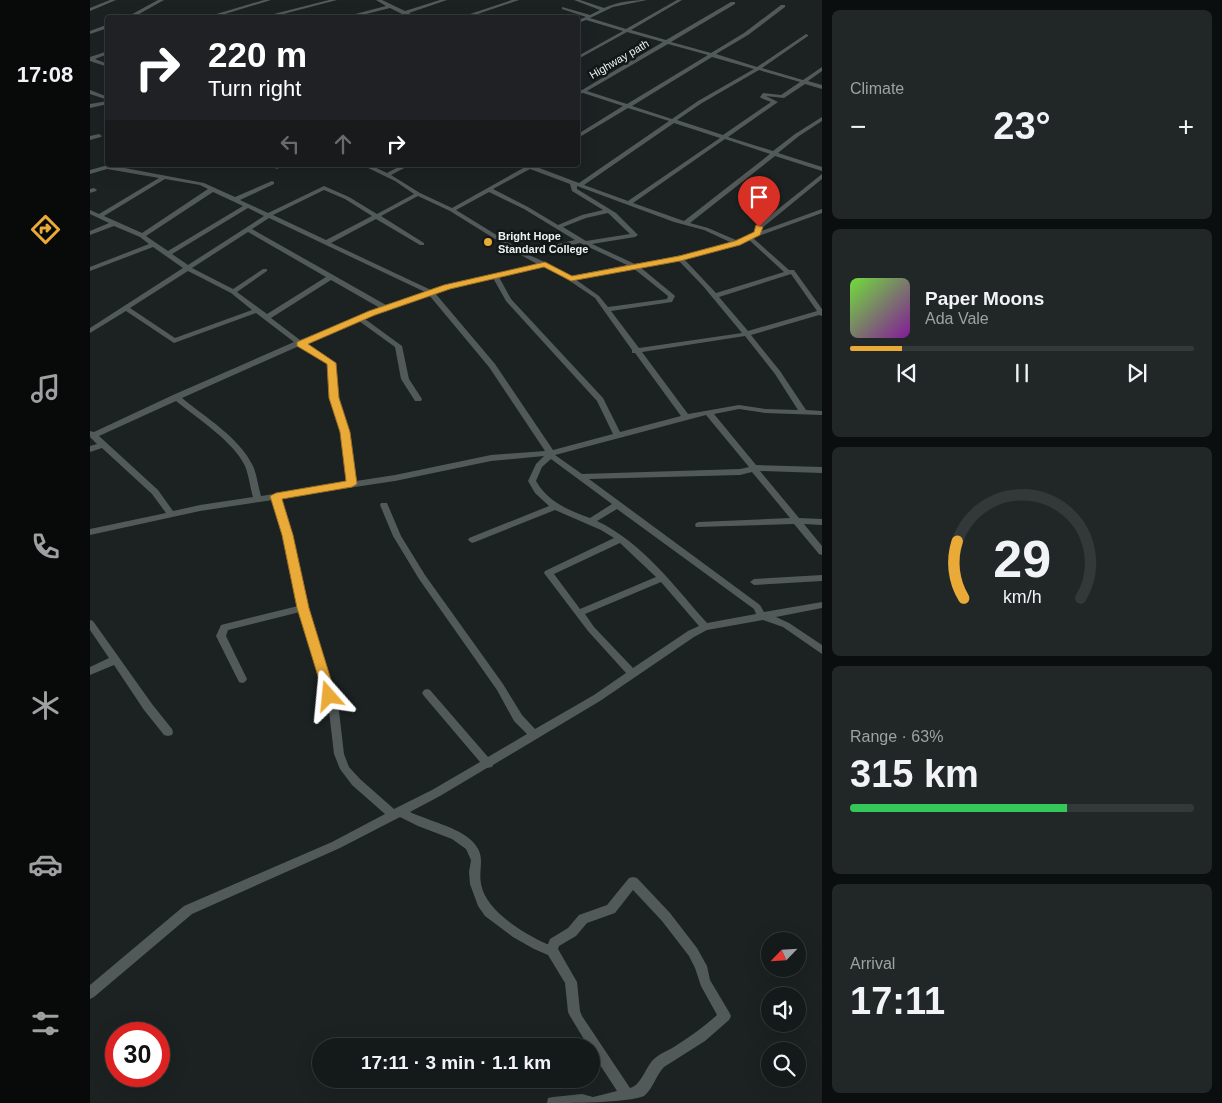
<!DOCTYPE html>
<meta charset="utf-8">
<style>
body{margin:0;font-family:Helvetica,sans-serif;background:#212726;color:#f1f3f6;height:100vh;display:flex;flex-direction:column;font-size:19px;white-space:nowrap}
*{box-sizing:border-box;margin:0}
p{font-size:16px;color:#9da1a2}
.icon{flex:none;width:28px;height:28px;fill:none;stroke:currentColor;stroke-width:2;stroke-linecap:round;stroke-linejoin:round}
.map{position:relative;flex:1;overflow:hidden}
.panel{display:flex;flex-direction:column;gap:10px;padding:10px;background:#0b0e0e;width:400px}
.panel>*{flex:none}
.hud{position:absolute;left:15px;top:15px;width:475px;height:152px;border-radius:5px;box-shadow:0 5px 20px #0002,0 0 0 1px #333838;background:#202124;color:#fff;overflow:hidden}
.needle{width:32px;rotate:245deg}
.fabs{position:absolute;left:671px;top:932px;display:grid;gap:10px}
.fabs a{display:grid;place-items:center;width:45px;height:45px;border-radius:50%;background:#141a19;box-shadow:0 5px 20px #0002,0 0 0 1px #333838;font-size:25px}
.speed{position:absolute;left:15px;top:1022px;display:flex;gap:10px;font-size:25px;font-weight:700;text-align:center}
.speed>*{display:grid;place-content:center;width:65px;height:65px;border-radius:50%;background:#141a19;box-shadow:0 5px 20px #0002,0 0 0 1px #333838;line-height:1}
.speed .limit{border:8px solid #d22;background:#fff;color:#111}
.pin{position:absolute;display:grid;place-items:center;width:42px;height:42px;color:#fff;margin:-51px -21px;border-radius:50% 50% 50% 0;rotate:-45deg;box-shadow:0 0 5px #0007}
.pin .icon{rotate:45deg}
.me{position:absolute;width:55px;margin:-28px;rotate:342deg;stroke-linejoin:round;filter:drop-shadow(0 0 4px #0008)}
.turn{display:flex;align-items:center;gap:18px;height:105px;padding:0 20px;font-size:22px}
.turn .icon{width:65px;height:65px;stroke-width:2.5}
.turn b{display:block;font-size:35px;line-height:42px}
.lanes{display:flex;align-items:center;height:48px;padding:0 20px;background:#0003;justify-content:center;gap:25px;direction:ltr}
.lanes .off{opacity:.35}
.big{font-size:38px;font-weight:700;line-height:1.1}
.panel .widget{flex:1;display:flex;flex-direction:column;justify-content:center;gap:8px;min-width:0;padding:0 18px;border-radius:8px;background:#212726}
.panel .dial{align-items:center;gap:0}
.dial svg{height:130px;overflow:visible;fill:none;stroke:#333838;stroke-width:7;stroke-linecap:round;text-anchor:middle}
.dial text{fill:#f1f3f6;stroke:none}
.song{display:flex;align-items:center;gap:15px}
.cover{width:60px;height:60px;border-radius:8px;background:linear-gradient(135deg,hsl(100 70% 55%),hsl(290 70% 35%))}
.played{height:5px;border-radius:2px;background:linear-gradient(90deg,#eaaa38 15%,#333838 15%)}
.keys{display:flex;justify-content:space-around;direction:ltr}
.heat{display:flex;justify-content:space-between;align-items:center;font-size:28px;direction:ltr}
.charge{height:8px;border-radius:4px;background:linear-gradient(90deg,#34c759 63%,#333838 0)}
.trip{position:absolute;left:222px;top:1038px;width:288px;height:50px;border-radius:25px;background:#141a19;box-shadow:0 5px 20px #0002,0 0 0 1px #333838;font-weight:700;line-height:50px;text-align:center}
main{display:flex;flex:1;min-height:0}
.tabs{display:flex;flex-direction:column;width:90px;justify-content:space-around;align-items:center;background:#080a0a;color:#9da1a2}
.tabs .icon{width:35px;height:35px}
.tabs .selected{color:#eaaa38}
.tabs b{font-size:22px;color:#f1f3f6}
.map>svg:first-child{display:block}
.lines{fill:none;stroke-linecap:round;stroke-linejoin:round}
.minor{fill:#525959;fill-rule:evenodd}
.route{fill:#eaaa38;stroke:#986e24}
.poi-dot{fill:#eaaa38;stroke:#121818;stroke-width:2}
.labels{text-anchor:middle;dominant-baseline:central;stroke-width:5;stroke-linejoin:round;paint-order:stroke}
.far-street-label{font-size:11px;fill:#edf2f1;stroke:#121818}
.far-poi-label{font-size:11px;font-weight:bold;fill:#edf2f1;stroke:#121818;text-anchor:start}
</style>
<main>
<nav class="tabs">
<b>17:08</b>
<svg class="icon selected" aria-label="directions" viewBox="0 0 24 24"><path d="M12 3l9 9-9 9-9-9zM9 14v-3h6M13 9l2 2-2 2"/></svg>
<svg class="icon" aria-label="music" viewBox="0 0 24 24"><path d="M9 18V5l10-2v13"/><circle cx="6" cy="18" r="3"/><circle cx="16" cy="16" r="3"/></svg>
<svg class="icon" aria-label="phone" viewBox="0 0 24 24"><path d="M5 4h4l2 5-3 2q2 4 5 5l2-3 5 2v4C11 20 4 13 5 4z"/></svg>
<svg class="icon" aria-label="climate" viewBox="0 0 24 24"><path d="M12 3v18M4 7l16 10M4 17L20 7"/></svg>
<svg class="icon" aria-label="car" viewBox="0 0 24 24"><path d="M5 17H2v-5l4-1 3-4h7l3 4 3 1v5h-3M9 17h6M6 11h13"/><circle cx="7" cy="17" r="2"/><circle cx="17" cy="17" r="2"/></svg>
<svg class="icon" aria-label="filters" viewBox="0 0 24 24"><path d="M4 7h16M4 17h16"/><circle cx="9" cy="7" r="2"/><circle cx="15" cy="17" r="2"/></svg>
</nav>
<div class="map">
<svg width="732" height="1103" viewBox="0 0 732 1103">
<rect width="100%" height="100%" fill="#1b2221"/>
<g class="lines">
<path class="minor" d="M20,0h6l-26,11v-3z
M68,0h6l-32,18h-7z
M174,0h7l-59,18h-9z
M239,0h8l-69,18h-10z
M286,0h6l23,11 35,-11h7l-38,13 8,5h-7l-20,-10 -40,10h-10l46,-12z
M422,0h7l-53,18h-8z
M484,0h6l24,8c13,-6 29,-8 43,-8l-34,7 -23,11 36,11 51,-29h5l-51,30 35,10 65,-38h4v2l-64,38 40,11 33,-20 37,-28h4v2l-37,28 -32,19 41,13 49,-33 2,1v1l-46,32 41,12 19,-13v4l-14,10 14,4v4l-17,-5 -21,14 -18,-2 12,6 -50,35 45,14 22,-17 27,-17v4l-23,15 -21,17 44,14v4l-47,-15 -85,67 18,5 28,12 18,-7 3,-7 65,-52v5l-60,49 -1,3 61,-22v4l-69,25 36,32h5l28,39v7l-3,-1 -68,20 29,36 26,39 16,1v4l-57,-2 -26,-4 -25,5 42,51 66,2v6l-62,-2 39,47 23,1v6l-18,-1 18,22v9l-3,-1 -25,-30 -98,3 -1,-2 1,-2 3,-1 91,-4 -38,-46 -12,3 -151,4 171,126 4,7 58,-10v6l-46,9 13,6 33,22v9l-39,-27 -20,-7 -56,10 -13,7 -94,64 -107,64 -1,2 -5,1 -47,28 -30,16c19,9 48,15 62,29 15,15 6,25 9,43 5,27 42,49 66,60h1l2,-5 18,-11 11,-13 28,-10 22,-27 4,-1 4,1 33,35 27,35 10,18 3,14 19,32 2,4 -2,4 -24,21 -41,26c-8,8 -11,22 -20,29 -16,7 -76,7 -97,7l1,-5 5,-1 29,-3 11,3 24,-6 -26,-40v-5h-3l-18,-30 -2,-4 -3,-29 -17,-28 -14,-6 -21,-12 -28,-21 -7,-10 -8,-22 -1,-12 2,-12 -5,-11 -14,-10 -34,-13 -18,-9 -60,31 -148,66 -98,83 -4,2v-14l94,-79 148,-64 53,-28 -33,-29 -12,-16 -6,-15 -5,-43 -29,-99 -72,18 -2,6 21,43 -2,3 -3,1 -3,-1 -23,-46 5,-11 77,-19 -11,-55 -14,-51 -73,11 -110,24v-6l76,-16 -14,-19 -50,-46 -12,4v-6l7,-2 -7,-7v-6l4,1 79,-37 121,-53 -38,-29 -82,30 -48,-32 -36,22v-5l93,-60 -30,-21 -63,24v-4l59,-23 -9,-7 -26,-11 -24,9v-4l19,-8 -19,-9v-4l9,4 60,-36 -52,-9 -17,5v-4l18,-5h5l1,1 90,17 31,14 37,-16 2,1v2l-34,16 28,13 56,-27 25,11 28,17 37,-20 -19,-13 -33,-16h8l17,8 15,-8h8l-19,10 29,18 32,15 73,-41 -3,-2h13l-1,1 45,17 90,-62 -41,-13 -50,30v-4l45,-28 -40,-13 -5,1v-5l4,1 81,-48 -36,-10 -49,27v-3l45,-25 -37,-11 -8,3v-3l8,-3 -24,-8v-2l28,8 10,-5zM578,44l40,11 -81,49 -40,-13zM622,57l42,12 -56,32 -26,18 -40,-13zM669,70l41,12 -19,13 -18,-2 -3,4 1,1 10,4 -48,33 -46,-15 25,-17zM584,123l46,15 -92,63 -44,-16zM635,139l45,15 -86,67 -51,-18zM440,169l40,15 2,7 31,19 -21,5 -24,10 -30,-18 -35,-18zM75,179l35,6 8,4 -66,44 -38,-17zM487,186l97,36 30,8 26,12 -27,9 -68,13 -43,-20 43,-7 3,-2 -22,-22 -39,-24zM234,190l21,9 27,17 -46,24 -53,-25zM123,192l30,14 -75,45 -22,-15zM399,192l35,17 51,31 -51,12 -68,-42zM328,196l32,15 71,44 16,9 -90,21 -16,5 -100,-47 45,-24 44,26h4v-2l-43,-27zM158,208l16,8 -76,49 -16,-11zM518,213l22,21 -44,7 -23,-14 23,-9zM179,218l156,74 -39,13 -134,-76zM158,232l78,45 -59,37 -30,-22 30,-21v-2h-4l-30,20 -41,-21zM658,239l36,33 -68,21 -32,-34 22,-5 29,-10h5l1,-2zM490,243l47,22 -56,11 -24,-13 -18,-8zM588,260l25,26 39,47 -103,15 -28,-37 61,-9 3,-6 -1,-1 -34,-28zM453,266l18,9 34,23 37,52v3h3l46,63 -61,16 -17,-34 -92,-99 -12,-22zM543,268l35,28 -1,3 -59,8 -9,-11 -24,-17zM98,271l43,22 21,17 -77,28 -45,-30zM701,274l26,37 -69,20 -29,-34zM403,278l13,23 91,100 16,33 -60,16 -58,-86 -60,-71zM241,280l49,28 -80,32 -29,-22zM339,295l60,72 56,84 -54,4 -96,20 -39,6 -7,-49 -11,-34 -2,-35 -31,-20 54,-22 36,26 6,32 14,22h6l1,-2 -13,-20 -7,-33 -37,-27zM655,336l30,38 23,36 -33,-1 -26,-4 -51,9 -46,-62zM209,346l29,18 2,34 11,34 7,51 -87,13c-3,-10 -4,-21 -8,-30 -14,-29 -47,-48 -71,-68zM86,401c21,17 58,41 69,65 4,10 5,21 8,31l-53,8 -27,6 -15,-21 -59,-54zM616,415l43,52 -9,2 -158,5 -27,-19zM454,456l-8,8 -8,17 7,12 14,13 -80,32 -1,2 4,3 3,-1 80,-32 46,20 13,8 -69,33 -1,2 44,58 38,42 -32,22 -59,34 -13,-14 -19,-31 -78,-109 -24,-39 -14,-33h-6l-1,2 13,31 26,43 78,111 17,31 13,13 -39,23 -58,-67 -3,-1 -3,1 -2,3 2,3 56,66 -48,28 -38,19 -34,-30 -11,-12 -5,-13 -5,-43 -31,-103 -13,-57 -14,-53 114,-17 96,-20zM461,459l61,45 -22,14c-22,-8 -42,-16 -54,-37l6,-14zM527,509l137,100 2,5 -49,9c-33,-37 -64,-80 -110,-102zM530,543l36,34 -76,32 -26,-35zM571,582l38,44 -11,5 -55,37 -39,-41 -9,-13zM543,890l29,31 27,35 6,12 6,18 16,29c-12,11 -26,21 -40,30 -7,5 -17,8 -23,14 -9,8 -12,26 -24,29l-48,-72 -2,-5 -3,-29 -19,-33 1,-3 17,-10 11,-13 28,-10z
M16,25h2v3l-18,6v-3z
M18,51v3l-13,5 13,5v3l-18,-6v-4z
M0,90l18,7v3l-18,-6z
M18,101v3l-18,4v-4z
M9,134l3,2 -1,1 -11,3v-4z
M179,165h8l3,2 -3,2z
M4,188l3,2 -1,1 -6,2v-4z
M732,575v6l-68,4 -4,-3 4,-3z
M0,620l3,1 59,83 20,25 1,3 -1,3 -4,1 -4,-1 -20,-25 -30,-45 -24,10v-8l19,-9 -19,-28z"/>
</g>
<path class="route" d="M666,225l7,2 -3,8 -20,10 -60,16 -109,20 -27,-14 -94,22 -75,26 -67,29 28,19 3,35 11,34 7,52 -5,3 -70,12 11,36 16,73 27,88 -2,3h-9l-28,-91 -15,-73 -12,-39 6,-3 70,-12 -6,-49 -11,-34 -2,-34 -30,-18v-4l72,-31 75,-26 101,-23 27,14 107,-20 56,-15 19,-9z"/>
<circle class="poi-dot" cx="398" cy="242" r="5"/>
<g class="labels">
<g class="far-street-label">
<text transform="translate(529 59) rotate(-30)">Highway path</text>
</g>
<g class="far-poi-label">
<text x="408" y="236">Bright Hope<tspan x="408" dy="13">Standard College</tspan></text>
</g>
</g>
</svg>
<div class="fabs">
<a><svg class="needle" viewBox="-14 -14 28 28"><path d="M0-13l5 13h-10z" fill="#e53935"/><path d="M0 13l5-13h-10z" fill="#9da1a2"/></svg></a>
<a><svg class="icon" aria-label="sound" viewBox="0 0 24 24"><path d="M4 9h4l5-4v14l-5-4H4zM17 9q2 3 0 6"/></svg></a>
<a><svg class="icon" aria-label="search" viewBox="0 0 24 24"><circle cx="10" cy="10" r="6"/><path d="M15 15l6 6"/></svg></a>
</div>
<div class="speed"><div class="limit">30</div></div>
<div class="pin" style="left:669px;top:227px;background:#d93025"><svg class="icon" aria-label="arrive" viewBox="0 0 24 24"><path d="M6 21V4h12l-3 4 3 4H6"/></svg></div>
<svg class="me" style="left:239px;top:696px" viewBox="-20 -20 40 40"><path d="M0-17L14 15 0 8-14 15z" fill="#eaaa38" stroke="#fff" stroke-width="4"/></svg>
<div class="trip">17:11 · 3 min · 1.1 km</div>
<div class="hud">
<div class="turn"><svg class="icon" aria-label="right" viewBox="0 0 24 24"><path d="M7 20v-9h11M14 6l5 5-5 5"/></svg><div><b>220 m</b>Turn right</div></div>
<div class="lanes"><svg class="icon off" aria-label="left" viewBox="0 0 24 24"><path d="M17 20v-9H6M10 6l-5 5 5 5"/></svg><svg class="icon off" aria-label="ahead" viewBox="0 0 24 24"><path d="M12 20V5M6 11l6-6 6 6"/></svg><svg class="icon" aria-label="right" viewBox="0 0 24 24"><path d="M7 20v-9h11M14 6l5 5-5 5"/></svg></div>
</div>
</div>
<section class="panel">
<div class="widget"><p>Climate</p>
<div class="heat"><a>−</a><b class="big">23°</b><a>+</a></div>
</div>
<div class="widget">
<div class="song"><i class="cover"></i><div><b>Paper Moons</b><p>Ada Vale</p></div></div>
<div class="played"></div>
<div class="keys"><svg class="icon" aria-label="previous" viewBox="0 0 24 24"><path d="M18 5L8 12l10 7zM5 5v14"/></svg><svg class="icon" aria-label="pause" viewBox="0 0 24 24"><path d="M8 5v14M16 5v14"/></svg><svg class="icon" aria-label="next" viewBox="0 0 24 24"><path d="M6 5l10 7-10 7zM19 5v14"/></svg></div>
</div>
<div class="widget dial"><svg viewBox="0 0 100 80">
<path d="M14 69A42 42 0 1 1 86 69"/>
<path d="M14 69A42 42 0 0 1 10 34" stroke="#eaaa38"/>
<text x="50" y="56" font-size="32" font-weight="700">29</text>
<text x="50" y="72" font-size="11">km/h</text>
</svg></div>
<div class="widget"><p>Range · 63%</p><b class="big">315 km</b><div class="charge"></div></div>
<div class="widget"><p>Arrival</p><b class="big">17:11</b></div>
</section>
</main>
